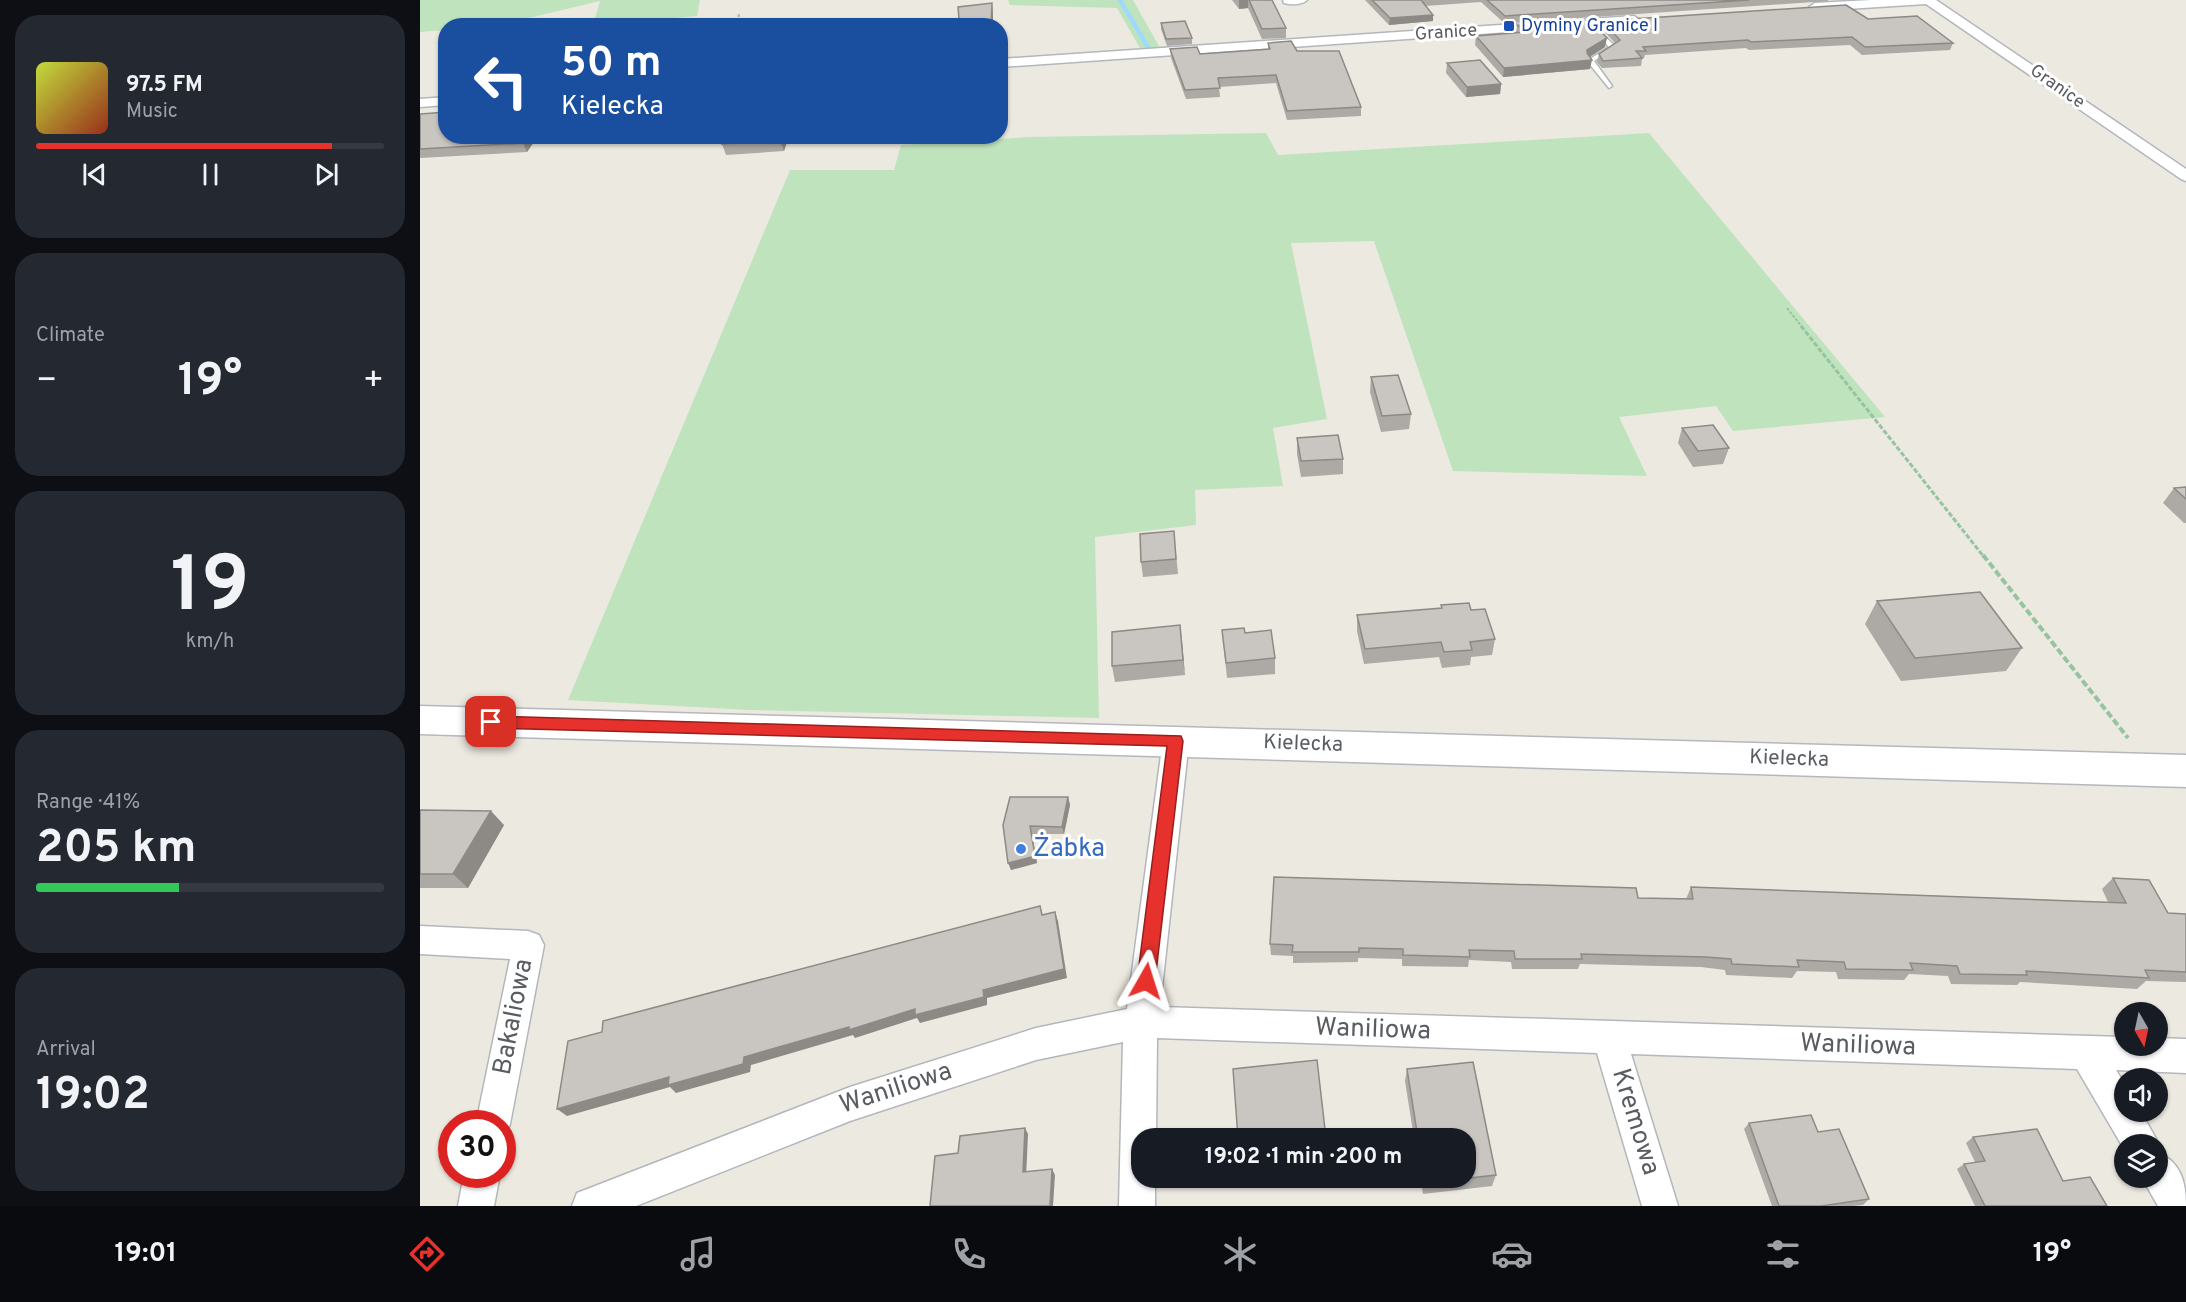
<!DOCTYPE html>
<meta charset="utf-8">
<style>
body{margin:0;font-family:Overpass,sans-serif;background:#242831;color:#f1f3f6;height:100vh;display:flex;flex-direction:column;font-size:22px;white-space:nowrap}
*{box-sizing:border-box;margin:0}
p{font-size:20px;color:#9ea1a6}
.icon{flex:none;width:33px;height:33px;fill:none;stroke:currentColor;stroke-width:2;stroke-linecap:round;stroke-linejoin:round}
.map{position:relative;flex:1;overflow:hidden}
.panel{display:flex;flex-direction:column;gap:15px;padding:15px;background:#0d0f14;width:420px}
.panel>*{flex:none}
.guide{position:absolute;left:18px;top:18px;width:570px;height:126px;border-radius:24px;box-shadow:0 2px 4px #0004;background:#1a4fa0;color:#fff;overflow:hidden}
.needle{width:39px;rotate:171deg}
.buttons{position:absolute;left:1694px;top:1002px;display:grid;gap:12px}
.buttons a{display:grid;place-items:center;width:54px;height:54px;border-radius:50%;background:#171b24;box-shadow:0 2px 4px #0004;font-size:30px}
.speed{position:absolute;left:18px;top:1110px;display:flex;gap:12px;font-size:30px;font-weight:700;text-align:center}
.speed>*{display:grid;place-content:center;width:78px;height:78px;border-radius:50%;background:#171b24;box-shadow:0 2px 4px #0004;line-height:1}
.speed .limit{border:9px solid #d22;background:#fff;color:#111}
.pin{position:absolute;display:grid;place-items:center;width:51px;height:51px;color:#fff;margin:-26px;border-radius:12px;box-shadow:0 3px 9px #0006}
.me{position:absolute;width:66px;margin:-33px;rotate:6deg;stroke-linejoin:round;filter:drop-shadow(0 0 4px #0008)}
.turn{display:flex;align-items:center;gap:21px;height:126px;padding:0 24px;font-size:27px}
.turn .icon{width:78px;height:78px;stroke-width:2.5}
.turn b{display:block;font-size:42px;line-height:51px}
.big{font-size:45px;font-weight:700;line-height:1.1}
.panel .widget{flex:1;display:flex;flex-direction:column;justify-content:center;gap:9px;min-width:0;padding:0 21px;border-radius:24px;background:#242831}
.panel .dial{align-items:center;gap:0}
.dial b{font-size:78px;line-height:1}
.song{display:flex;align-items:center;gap:18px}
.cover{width:72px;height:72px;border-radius:9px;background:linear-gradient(135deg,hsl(70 70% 55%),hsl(10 70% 35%))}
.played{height:6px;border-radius:3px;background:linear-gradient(90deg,#e6312c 85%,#363941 85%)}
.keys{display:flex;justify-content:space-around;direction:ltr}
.heat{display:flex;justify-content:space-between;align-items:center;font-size:33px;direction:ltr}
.charge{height:9px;border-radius:4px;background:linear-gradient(90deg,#34c759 41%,#363941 0)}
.trip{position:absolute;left:711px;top:1128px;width:345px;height:60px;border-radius:24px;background:#171b24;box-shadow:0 2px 4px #0004;font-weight:700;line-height:60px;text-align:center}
.dock{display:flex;height:96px;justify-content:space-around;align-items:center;background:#090b0e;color:#9ea1a6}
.dock .icon{width:42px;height:42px}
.dock .on{color:#e6312c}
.dock b{font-size:27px;color:#f1f3f6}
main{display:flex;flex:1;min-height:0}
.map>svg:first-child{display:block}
.green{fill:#bfe4bd}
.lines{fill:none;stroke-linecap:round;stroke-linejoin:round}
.stream{stroke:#9fd9fe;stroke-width:4.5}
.lane-casing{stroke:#b3b7bb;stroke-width:3}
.street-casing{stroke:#b3b7bb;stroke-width:3}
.secondary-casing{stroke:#b4b8bd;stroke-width:3}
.path-far2{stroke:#96c4a1;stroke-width:2;stroke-dasharray:3 1.5;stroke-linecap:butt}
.path-far1{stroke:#96c4a1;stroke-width:3;stroke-dasharray:5 2;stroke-linecap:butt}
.path{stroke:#96c4a1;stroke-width:4;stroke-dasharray:7 3;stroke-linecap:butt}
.lane{fill:#fff;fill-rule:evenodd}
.street{fill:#fff;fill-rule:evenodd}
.secondary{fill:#fff;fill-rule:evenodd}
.wall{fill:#ada9a5}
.shaded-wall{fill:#8d8a86}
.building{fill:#c9c5c0;stroke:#8d8a86;stroke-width:1.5}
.route{fill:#e6312c;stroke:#96201d;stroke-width:1.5}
.transit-dot{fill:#1a4fb4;stroke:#fff;stroke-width:2}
.shop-dot{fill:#3f7fe0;stroke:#fff;stroke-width:2}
.labels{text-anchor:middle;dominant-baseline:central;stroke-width:6;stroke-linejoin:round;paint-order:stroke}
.far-transit-label{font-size:18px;fill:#164399;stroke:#fff;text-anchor:start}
.far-street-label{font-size:18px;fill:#595d61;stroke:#fff}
.street-label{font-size:21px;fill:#595d61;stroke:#fff}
.near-shop-label{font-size:26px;fill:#366cbe;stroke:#fff;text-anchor:start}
.near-street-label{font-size:26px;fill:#595d61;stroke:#fff}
</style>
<main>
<section class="panel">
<div class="widget">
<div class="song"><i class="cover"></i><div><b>97.5 FM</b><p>Music</p></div></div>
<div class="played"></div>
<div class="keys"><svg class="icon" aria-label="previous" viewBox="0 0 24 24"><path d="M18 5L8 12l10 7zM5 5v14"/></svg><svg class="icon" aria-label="pause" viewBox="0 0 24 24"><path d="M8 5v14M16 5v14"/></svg><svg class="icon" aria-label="next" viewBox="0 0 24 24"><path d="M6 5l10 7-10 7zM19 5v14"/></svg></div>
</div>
<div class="widget"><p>Climate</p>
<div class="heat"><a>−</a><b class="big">19°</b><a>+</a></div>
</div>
<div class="widget dial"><b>19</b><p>km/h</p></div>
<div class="widget"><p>Range · 41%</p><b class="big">205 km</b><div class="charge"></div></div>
<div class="widget"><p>Arrival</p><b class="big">19:02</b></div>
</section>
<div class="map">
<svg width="1766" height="1206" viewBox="0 0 1766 1206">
<rect width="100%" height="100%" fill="#ece9e0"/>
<path class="green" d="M0,0h280l-3,16 -104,9 7,-24 -100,24 -54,1 -1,4 -25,2z
M588,0h125l27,48 -19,2 -24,-42 -107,-3z
M846,133l12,22 371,-22 236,284 -152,14 -17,-25 -97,11 28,59 -194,-5 -79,-230 -83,2 36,176 -54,9 10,58 -88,4 1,35 -101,12 4,181 -350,-8 -181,-10 222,-530h104l7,-25 127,-8z"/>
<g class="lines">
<path class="stream" d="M700,0l29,49"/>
<defs>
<path id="lane" d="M1176,28l20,19 -22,14 18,25 -3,2 -22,-27 22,-14 -15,-16z"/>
<path id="street" d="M863,0h24c-5,5 -16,5 -23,3z
M1451,0h65l250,169v12l-5,-2 -255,-175 -111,7 -6,-4 6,-4z
M1214,16l6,4 -2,3 -638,44v-8z
M26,97v8l-26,2v-8z
M756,729l9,3 4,8 -29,267 964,30v9h33v-8l29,1v34l-70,-3 8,13v29h17l18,32 -2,4v-4h-33v5l-47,-80 -446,-15 47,152h-36l-45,-153 -440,-15 -1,100h-14v40h13v28h-36l4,-164 -87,18 -186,61 -214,85h-64l5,-13 273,-106 186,-59 91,-19 36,-269 4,-8z
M0,926l108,5 11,4 5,10 -34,179 -5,12 -3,1v-13h-26l34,-165 -90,-5z
M1737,1152c24,10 29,30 29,54h-28l-16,-28h15z
M44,1174h36l-6,32h-36z"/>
<path id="secondary" d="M0,706l1766,49v32l-1766,-53z"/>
</defs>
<use href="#lane" class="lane-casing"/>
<use href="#street" class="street-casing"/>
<use href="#secondary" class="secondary-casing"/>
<path class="path-far2" d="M317,26l2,-12
M1367,308l16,20"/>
<path class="path-far1" d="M1381,326l183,231"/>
<path class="path" d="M1563,555l145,183"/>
<use href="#lane" class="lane"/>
<use href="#street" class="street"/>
<use href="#secondary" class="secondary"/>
</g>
<path class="wall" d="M812,0h40l14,28v10l-24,1 -14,-31 -9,1z
M945,0h463v1l-324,22 -23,-21 -56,4 8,15 -44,4z
M1448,19l85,24 -3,7 -88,5 -12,-10 -101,5 -3,-2 -101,7 -1,3 -2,1 -1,7 -39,2 -5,-6 2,-8 16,-11 -14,-15 1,-7z
M741,23l31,15v6l-25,2 -6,-17z
M1097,25l88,22 -15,10v12l-87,8 -28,-32 1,-9 40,-3z
M848,43l29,8 64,56v9l-74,4 -11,-37 -57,4 1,10 -34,2 -15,-41 -1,-9 30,5 68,-5z
M1027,63l54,21 -1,10 -34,3 -20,-24z
M0,114l26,22h92l-11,16 -107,6z
M305,136h64l-5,15 -58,4 -4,-11z
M951,377l40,37 -2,15 -28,3 -11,-40z
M1262,428l47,20 -6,16 -30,3 -15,-24z
M877,438l46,21v15l-42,3 -4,-23z
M1766,487v36h-2l-21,-20 11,-15z
M754,531l4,43 -35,3 -2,-15z
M1457,601l145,47 -16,23 -105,10 -36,-57z
M1021,605l30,5 24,29 -3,16 -21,2 -1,8 -28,3 -3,-11 -75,7 -7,-33v-16l84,-7z
M760,625l5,50 -70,7 -3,-16z
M802,630l23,3 30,25v16l-48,4z
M648,797l2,8 -6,29h-32l5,29 -26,7 -8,-45z
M0,810l84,15 -36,63h-48z
M1693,878l55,35 18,1v68l-40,-1 -9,8 -117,-7 -3,3 -66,-1 -3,-8 -39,-2 -5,6 -66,-1 -2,-7 -39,-1 -5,7 -66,-3 -1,-5 -24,-3 -121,-3 -2,5h-66l-1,-7 -42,-2 -1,7 -66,-1v-7l-44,-1v4l-65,1v-7l-22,-1 -1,-11 368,-46 48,1 5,-12 417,15 -6,-13z
M1053,1062l23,113 -4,11 -69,8 -3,-16h46v-40h-52l-9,-57 2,-12z
M1329,1123l69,9 51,67 -6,6 -10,1h-81l-28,-77z
M1553,1137l90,44 44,25h-132l-18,-37 7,-5 11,-2 -9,-19z
M821,1178h73l-72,8z"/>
<path class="shaded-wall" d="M819,0h9v8l-9,1z
M572,3l1,9v14h-2z
M1013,15v6l-44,4 1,-7z
M1187,38l-2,9 -19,12 1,-9z
M1172,60l-2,9 -87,8 1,-9z
M1081,84l-1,10 -34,3 1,-10z
M108,136h10l-11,16 -4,-9z
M361,136h8l-5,15 -4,-11z
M760,625l2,16 3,34 -2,-15z
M648,797l2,8 -6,29 -2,-7z
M71,811l13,14 -36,63 -15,-14z
M610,826l2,8 5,29 -26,7 -3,-7z
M635,912l3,9 9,57 -80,20v7l-67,18 -3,-5 -62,20 -2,-3 -102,30 -1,7 -74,21 -6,-6 -103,29 -10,-7 292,-82 134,-37z
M605,1128l3,6 -2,44 -3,-6z
M632,1169l3,6 -2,31h-3z"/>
<path class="building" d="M829,0h23l14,28 -24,1z
M952,0h49l12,15 -43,3z
M1067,0h262l-244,16z
M572,3l-1,23h-31l-1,-7 -1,-12z
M1426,5l22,14 49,-3 36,27 -88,4 -13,-10 -101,5 -3,-2 -105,7 3,4h-10l6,7 -39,3 -4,-7 21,-14 -18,-19z
M1170,20l17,18 -20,12v3l5,7 -88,8 -28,-32 49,-4 -8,-7z
M765,21l7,17 -26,1 -5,-16z
M871,41l6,10h42l22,56 -74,4 -11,-36 -58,3 2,10 -35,2 -15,-41 27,-2 3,7 70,-5 -2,-6z
M1060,60l21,24 -34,3 -20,-24z
M26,112v24h82l-5,7 -103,6v-35z
M305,136h56l-1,4 -58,4z
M978,375l13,39 -29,2 -11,-39z
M1293,425l16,23 -31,3 -16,-23z
M918,435l5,24 -42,2 -4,-23z
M1766,487v12l-12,-11z
M754,531l2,28 -35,3 -1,-28z
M1560,592l42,56 -107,10 -38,-57z
M1049,603l2,7 14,-1 10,30 -25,3 2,8 -28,2 -3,-10 -76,7 -8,-34 85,-7 -1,-3z
M760,625l3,35 -71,6v-34z
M824,628l1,5 26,-3 4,28 -49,5 -4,-33z
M590,797h58l-6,30 -32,-1 5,30 -27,7 -5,-38z
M0,810l71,1 -38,63h-33z
M854,877l362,11 2,10 55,1 -2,-12 435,16 -13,-25 36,2 19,33 18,1v58l-41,-2 4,8 -123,-7 1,4 -67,-1 -3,-8 -47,-3 3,7 -67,-1 -2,-7 -47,-2 2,7 -67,-3 -1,-5 -25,-2 -125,-3 1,5h-67l-1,-8 -45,-1 1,7 -67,-2v-6l-44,-1v4h-67l1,-7 -23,-1z
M620,906l2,9 13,-3 9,57 -81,21 1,7 -69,18v-6l-66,21v-3l-105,30 -1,7 -75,21 1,-8 -112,32 11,-68 34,-9 1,-11z
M897,1060l9,78h-88l-5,-69z
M1053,1062l23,113 -71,8v-5h41v-40h-48l-11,-69z
M1391,1115l7,17 21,-3 30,70 -48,7h-42l-30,-83z
M605,1128l-2,44 29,-3 -2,37h-120l5,-50 23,-3 2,-17z
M1617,1129l26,52 27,-4 17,29h-122l-21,-42 21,-3 -12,-24z"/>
<path class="route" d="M71,716l690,20 2,5 -28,240 -2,6 -7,2 -6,-2 -3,-6 30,-235 -676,-18 -6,-2 -2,-4 2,-4z"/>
<rect class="transit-dot" x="1083" y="20" width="12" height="12" rx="3"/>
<circle class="shop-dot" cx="601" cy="849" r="6"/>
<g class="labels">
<g class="far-transit-label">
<text x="1101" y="26">Dyminy Granice I</text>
</g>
<g class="far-street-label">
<text transform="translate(1026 33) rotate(-4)">Granice</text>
<text transform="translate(1637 87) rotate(35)">Granice</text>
</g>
<g class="street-label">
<text transform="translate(883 744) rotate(2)">Kielecka</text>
<text transform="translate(1369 759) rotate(2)">Kielecka</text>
</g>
<g class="near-shop-label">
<text x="613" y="849">Żabka</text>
</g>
<g class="near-street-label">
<text transform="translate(94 1017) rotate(-79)">Bakaliowa</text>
<text transform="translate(953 1030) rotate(2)">Waniliowa</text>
<text transform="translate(1438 1046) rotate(2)">Waniliowa</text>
<text transform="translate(476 1089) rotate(-18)">Waniliowa</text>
<text transform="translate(1215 1122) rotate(73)">Kremowa</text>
</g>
</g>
</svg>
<div class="buttons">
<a><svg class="needle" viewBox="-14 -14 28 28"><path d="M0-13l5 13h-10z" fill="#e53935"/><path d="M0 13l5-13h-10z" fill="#9ea1a6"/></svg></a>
<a><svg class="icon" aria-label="sound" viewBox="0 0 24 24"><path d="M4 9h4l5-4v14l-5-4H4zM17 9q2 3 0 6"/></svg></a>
<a><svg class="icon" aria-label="layers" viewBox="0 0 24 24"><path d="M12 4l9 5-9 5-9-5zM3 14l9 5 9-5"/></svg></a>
</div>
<div class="speed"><div class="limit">30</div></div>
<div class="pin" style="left:71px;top:722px;background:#d93025"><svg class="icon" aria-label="arrive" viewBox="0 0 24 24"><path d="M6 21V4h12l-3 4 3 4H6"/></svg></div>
<svg class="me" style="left:726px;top:981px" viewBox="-20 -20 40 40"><path d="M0-17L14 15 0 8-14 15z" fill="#e6312c" stroke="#fff" stroke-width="4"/></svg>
<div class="trip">19:02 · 1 min · 200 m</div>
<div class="guide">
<div class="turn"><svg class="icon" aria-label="left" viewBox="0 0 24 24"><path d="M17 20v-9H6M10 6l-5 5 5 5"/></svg><div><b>50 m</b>Kielecka</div></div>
</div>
</div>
</main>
<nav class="dock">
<b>19:01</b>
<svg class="icon on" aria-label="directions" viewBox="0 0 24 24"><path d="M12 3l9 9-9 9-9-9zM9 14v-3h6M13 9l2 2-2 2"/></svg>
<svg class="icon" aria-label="music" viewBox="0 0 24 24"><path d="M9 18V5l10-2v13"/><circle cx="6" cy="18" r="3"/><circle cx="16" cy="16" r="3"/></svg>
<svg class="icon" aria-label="phone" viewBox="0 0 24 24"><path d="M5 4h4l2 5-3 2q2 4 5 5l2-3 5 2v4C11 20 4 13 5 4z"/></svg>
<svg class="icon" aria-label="climate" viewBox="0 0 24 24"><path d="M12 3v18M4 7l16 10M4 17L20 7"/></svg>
<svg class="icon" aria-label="car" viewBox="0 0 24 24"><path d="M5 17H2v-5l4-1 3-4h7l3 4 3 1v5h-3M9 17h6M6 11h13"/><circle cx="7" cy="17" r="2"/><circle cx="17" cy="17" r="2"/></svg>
<svg class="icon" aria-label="filters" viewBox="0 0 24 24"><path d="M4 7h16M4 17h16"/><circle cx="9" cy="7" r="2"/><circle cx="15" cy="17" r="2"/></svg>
<b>19°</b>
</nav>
